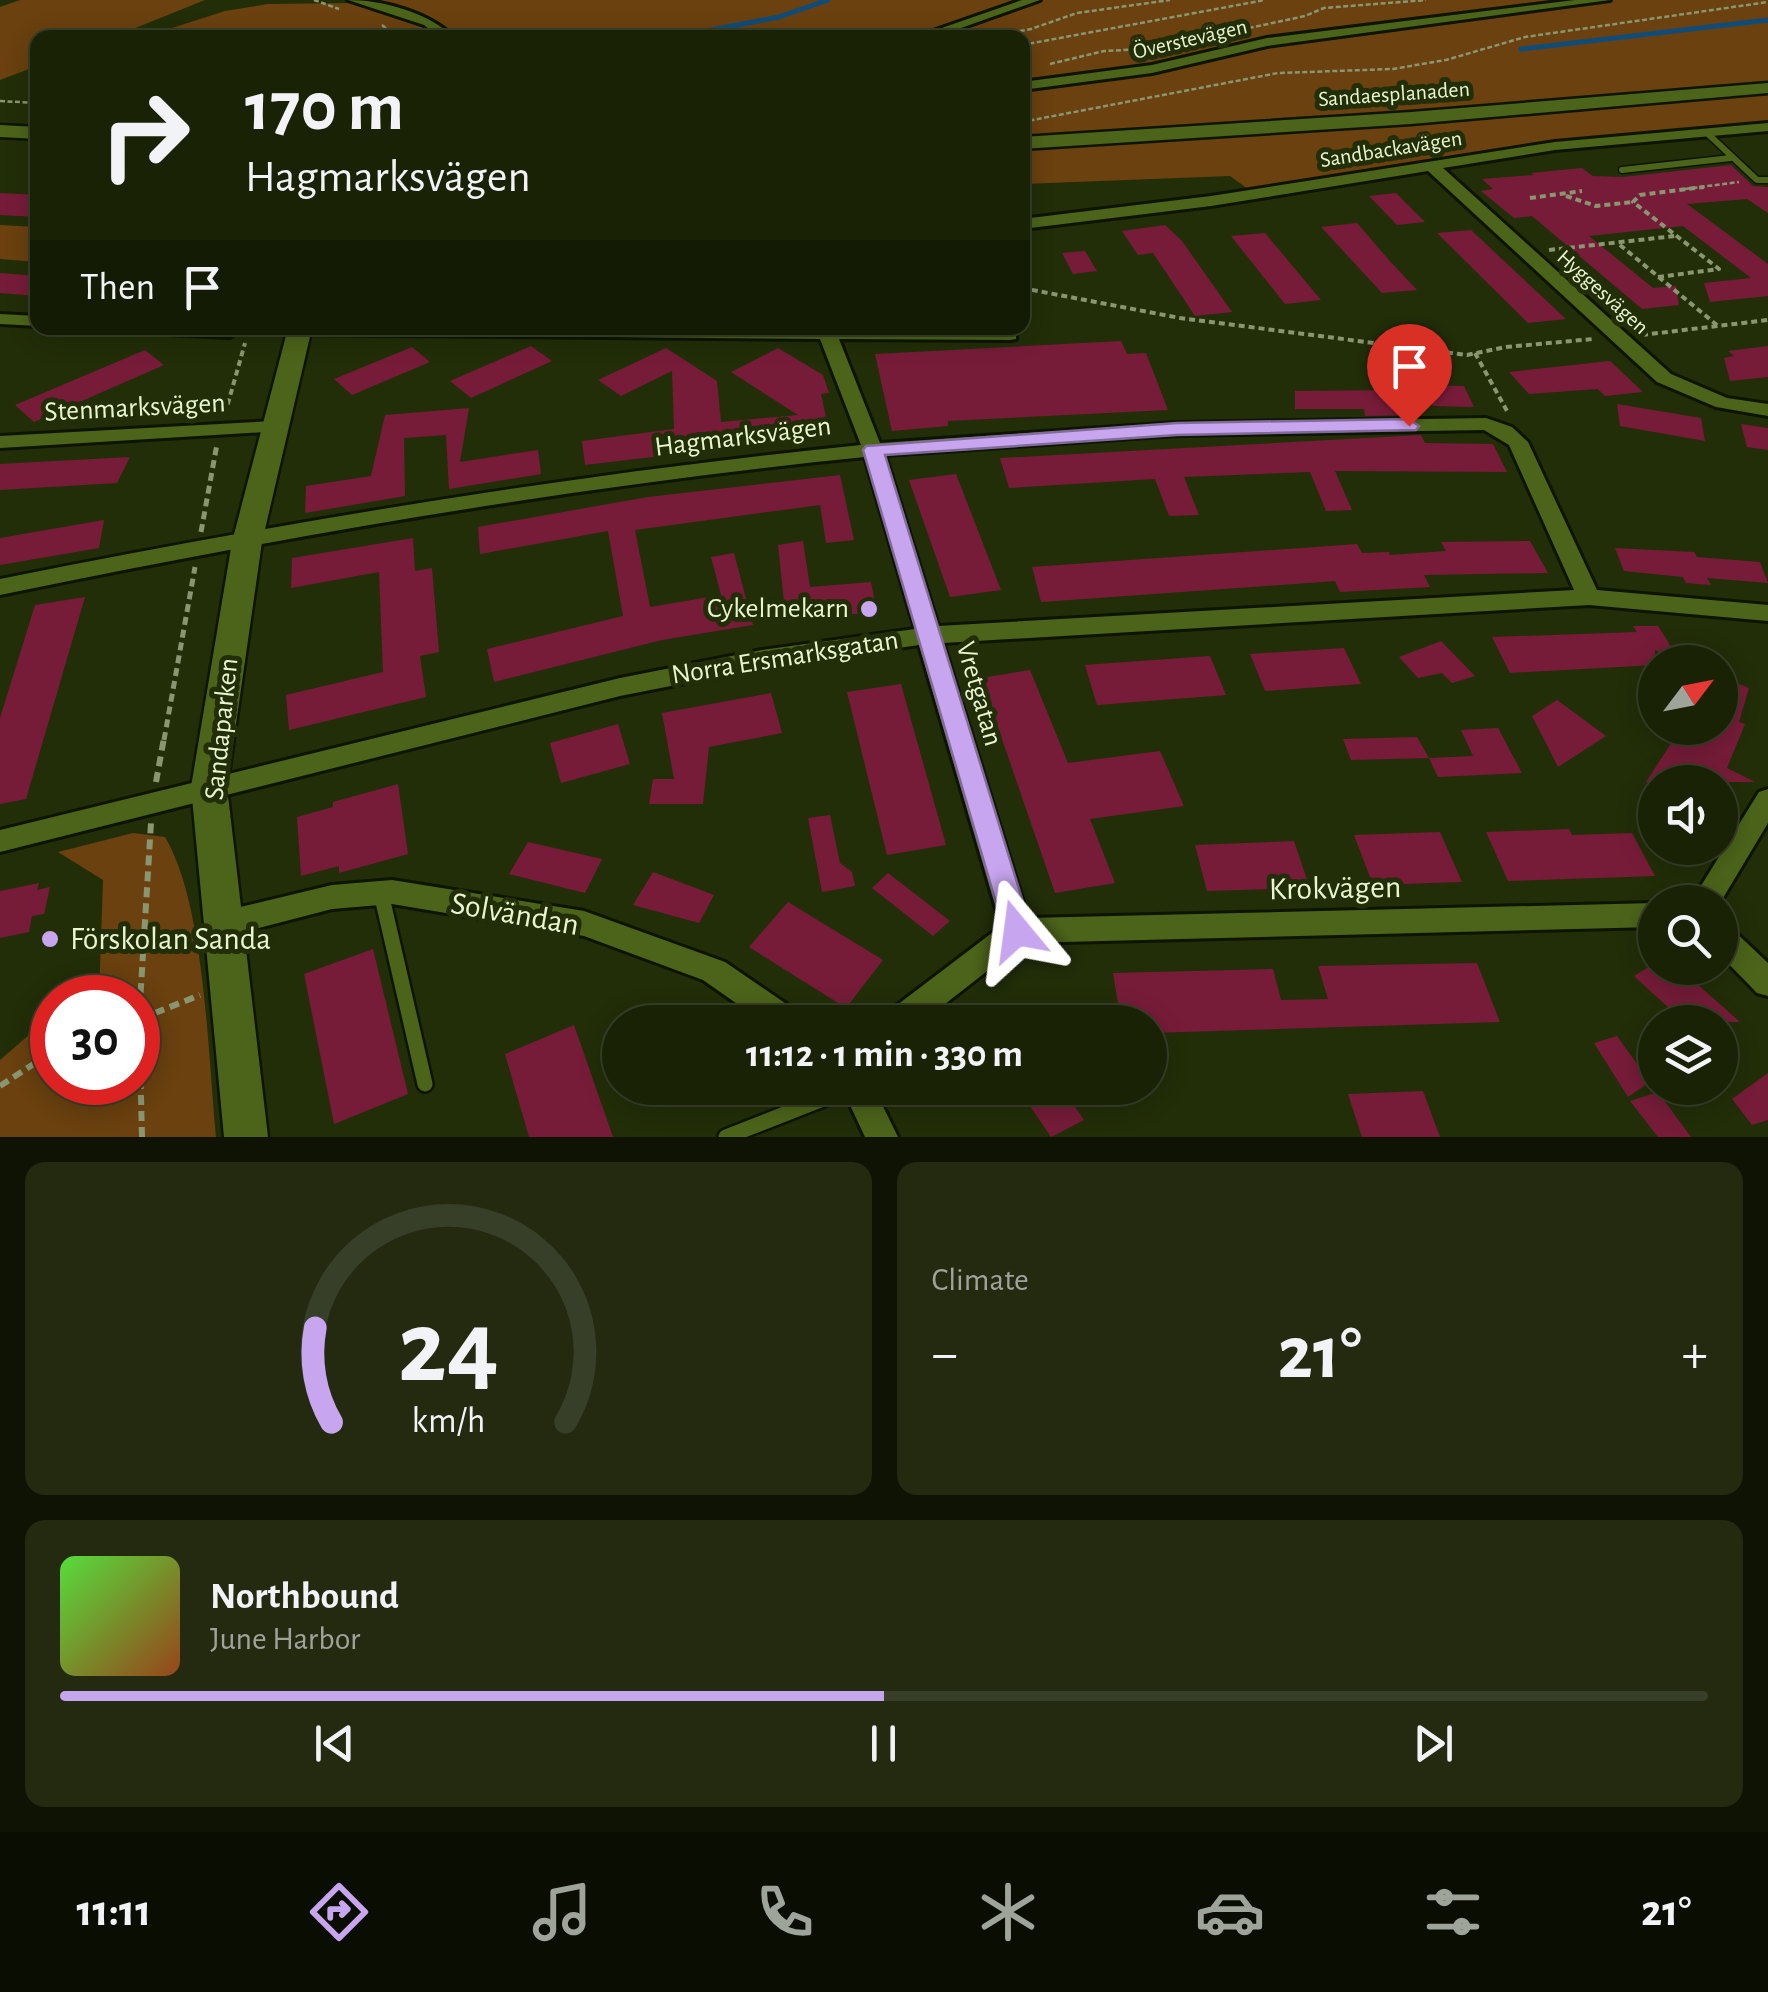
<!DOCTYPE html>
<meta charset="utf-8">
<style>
body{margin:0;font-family:"Alegreya Sans",sans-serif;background:#232a10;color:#f1f3f6;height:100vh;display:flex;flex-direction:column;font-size:38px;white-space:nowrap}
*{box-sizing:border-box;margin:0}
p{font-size:32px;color:#9fa49b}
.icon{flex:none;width:55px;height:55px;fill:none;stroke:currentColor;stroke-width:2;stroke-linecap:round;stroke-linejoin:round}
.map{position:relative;height:1137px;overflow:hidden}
.details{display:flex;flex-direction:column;gap:25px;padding:25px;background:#0e1303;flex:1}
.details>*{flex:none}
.top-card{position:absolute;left:30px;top:30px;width:1000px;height:305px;border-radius:20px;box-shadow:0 5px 25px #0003,0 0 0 2px #383f28;background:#1a2206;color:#f1f3f6;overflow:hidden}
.needle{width:65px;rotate:58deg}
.buttons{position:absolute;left:1638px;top:645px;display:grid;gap:20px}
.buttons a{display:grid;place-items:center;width:100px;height:100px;border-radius:50%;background:#1a2206;box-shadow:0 5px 25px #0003,0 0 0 2px #383f28;font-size:50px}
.speed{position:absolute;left:30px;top:975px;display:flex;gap:20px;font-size:50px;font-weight:700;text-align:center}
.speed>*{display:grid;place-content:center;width:130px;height:130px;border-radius:50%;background:#1a2206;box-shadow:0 5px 25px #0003,0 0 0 2px #383f28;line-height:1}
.speed .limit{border:15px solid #d22;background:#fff;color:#111}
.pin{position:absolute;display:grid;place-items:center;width:85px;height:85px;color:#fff;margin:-102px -42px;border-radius:50% 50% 50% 0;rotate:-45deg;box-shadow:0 0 10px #0007}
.pin .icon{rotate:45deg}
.me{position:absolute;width:110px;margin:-55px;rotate:344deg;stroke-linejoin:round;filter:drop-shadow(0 0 8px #0008)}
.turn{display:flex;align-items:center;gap:35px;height:210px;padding:0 50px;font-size:45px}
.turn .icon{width:130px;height:130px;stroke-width:2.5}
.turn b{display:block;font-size:70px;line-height:85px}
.then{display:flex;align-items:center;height:95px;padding:0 50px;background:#0003;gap:20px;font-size:38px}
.big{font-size:75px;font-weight:700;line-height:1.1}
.details .card{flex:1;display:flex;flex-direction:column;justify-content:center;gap:15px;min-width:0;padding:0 35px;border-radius:20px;background:#232a10}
.details .dial{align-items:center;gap:0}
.dial svg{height:260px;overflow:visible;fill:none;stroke:#383f28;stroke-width:7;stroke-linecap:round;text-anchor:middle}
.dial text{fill:#f1f3f6;stroke:none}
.song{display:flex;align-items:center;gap:30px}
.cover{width:120px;height:120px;border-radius:15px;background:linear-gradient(135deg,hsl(110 70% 55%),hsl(20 70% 35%))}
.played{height:10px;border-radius:5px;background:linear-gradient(90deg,#c8a5ef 50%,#383f28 50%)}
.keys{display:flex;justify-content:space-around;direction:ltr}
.heat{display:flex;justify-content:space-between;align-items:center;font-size:55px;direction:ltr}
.details .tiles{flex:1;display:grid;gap:25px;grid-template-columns:1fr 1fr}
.card:last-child{grid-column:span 2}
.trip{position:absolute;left:602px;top:1005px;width:565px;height:100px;border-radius:50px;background:#1a2206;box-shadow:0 5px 25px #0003,0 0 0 2px #383f28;font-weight:700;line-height:100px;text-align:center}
.dock{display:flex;height:160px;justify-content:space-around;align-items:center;background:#0a0e02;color:#9fa49b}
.dock .icon{width:70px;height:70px}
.dock .selected{color:#c8a5ef}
.dock b{font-size:45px;color:#f1f3f6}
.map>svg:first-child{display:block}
.green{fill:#6a410f}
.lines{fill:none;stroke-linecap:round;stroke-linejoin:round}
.stream{stroke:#104c78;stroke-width:5}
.building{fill:#761c39}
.service-far1-casing{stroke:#0d1502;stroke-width:9}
.service-casing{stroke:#0d1502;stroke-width:20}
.minor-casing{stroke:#0d1502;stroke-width:6}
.tertiary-casing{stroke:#0d1502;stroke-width:5}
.secondary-casing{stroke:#0d1502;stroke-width:5}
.path-far3{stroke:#899671;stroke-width:2.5;stroke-dasharray:5 2.5;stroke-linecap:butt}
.path-far2{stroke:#899671;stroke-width:4;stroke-dasharray:6 4;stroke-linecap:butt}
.path-far1{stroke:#899671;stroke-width:5;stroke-dasharray:8 5;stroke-linecap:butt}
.path{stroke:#899671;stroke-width:6;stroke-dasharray:10 6;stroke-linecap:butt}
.service-far1{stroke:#4c641a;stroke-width:6}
.service{stroke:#4c641a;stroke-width:15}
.minor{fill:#4c641a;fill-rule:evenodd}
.tertiary{fill:#4c641a;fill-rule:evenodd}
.secondary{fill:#4c641a;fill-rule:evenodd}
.route{fill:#c8a5ef;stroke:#826b9b;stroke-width:2.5}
.poi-dot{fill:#c8a5ef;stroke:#222e08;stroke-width:4}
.labels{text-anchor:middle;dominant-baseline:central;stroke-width:10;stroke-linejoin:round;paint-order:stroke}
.far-street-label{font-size:22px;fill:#e7f6d1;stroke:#222e08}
.street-label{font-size:28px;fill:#e7f6d1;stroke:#222e08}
.poi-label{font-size:28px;fill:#e7f6d1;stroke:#222e08;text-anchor:end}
.near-street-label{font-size:32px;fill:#e7f6d1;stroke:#222e08}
.near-poi-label{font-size:32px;fill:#e7f6d1;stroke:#222e08;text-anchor:start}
</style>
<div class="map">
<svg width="1768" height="1137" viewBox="0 0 1768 1137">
<rect width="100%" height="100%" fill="#222e08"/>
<path class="green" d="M20,0h185l-92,37 -75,1 -1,28 -37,14v-73z
M354,0h1414v127l-213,19 -300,48 -25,-18 -207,8 -1,-146h-881l84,-27 43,-7 90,-1z
M0,225l37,2v35l-37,-3z
M133,833l32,4c40,67 43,219 51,300h-216v-77l38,-33 14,-5v60h86v-84l-39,-1 4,-117 -45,-28z"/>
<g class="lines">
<path class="stream" d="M670,38l109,-21 49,-17
M1521,49l247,-29"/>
</g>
<path class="building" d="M1731,165l22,21 15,1v26l-21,-14 -60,5 81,60v32l-58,6 -6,-19 47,-5 -68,-52 -94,10 64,52 23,-2 3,19 -37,4 -110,-93 -18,2 -33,-27 12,-2 -11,-10 52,-4 -3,-2 51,-5 11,8 30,1z
M0,193l38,2v22l-38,-2z
M1396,193l29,29 -28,3 -28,-29z
M1357,223l31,36 29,31 -35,3 -61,-66z
M1165,225l17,16 50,71 -37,4 -42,-63 -15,2 -16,-24z
M1471,230l95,89 -38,4 -91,-90z
M1265,233l56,67 -36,4 -54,-68z
M1085,251l12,20 -24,3 -11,-21z
M0,273l38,3v20l-38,-3z
M1121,341l6,13 19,-1 22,57 -220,11v5l-56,5 -17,-77z
M531,346l21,15 -81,37 -21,-17z
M1768,346v31l-38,4 -6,-23 10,-2 -6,-5z
M412,347l18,15 -78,33 -18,-16z
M666,348l51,33 4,41 77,-7 -67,-43 47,-24 45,27 6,18 -8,1 9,42 -245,29 -3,-24 92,-12 -2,-58 -51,25 -23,-16z
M145,350l19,15 -130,57 -19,-17z
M1610,361l33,31 -38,4 -7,-7 -69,5 -20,-22z
M1424,385l40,1 10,21 -41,-1z
M1400,390l12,25 -47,1 -1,-7h-69v-18z
M1617,404l84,14 4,23 -85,-15z
M469,408l-9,54 78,-12 3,24 -92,15 -3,-54 -42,3 1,58 -100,17 1,-27 65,-10 14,-61z
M1741,424l27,4v22l-21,-3z
M1421,435l4,8 68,1 14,28 -172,-1 17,39 -26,1 -16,-39 -126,5 15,38 -30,1 -14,-37 -146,9 -9,-30z
M130,457l-13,26 -117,7v-26z
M956,474l45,116 -51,7 -41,-117z
M840,475l14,65 -28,3 -6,-38 -185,25 15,77 71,-12 -10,-38 23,-4 19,72 -91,15 -168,42 -7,-33 136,-33 -15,-85 -128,23 -2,-27 170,-30z
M104,520l-5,28 -99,17v-27z
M413,538l2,33 17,-3 7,84 -19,4 6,41 -137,33 -3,-35 97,-23 -4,-100 -88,16 1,-30z
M803,541l7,46 61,-5 6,30 -91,8 -8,-75z
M1530,541l18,32 -124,2 6,12 -90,5 -5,-11 -294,21 -9,-35 325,-23 5,9 27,-1 1,3 56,-4 -5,-9z
M1615,548l79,4 3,5 63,5 8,21 -61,-5 4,7 -25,-2 -3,-6 -59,-6z
M85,597l-59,202 -26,5v-86l35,-113z
M1633,626h25l23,36 -26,-12v15l-145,8 -18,-36 145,-5z
M1441,641l34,35 -23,7 -10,-10 -24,5 -19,-21z
M1344,648l17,36 -96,7 -15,-37z
M1210,656l16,39 -129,10 -12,-40z
M1030,670l38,93 92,-12 24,55 -94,13 25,64 -60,10 -74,-215z
M1720,676l29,12 -10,34 6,2 -18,44 28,14h-109l35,-54h39z
M901,684l45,161 -59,10 -40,-163z
M771,693l11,40 -73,14 -6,57h-54l4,-25h21l-12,-66z
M1557,700l49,36 -48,31 -26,-51z
M618,724l12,40 -69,19 -11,-40z
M1498,728l24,45 -84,4 -9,-19 44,-2 -12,-26z
M1417,737l12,21 -78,2 -8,-21z
M398,784l10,70 -69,19v-7l-38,10 -4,-59 36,-10v-5z
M830,815l10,48 12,9 3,14 -33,6 -14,-74z
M1569,829l3,6 60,-2 23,43 -147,5 -22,-49z
M1440,832l22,50 -89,3 -19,-50z
M1294,841l16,47 -103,3 -12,-46z
M528,842l74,17 -17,34 -76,-19z
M653,872l61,23 -15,28 -66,-18z
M888,873l62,48 -17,15 -61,-48z
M39,883l-2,7 13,-3 -6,27 -12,2 -3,16 -29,6v-47z
M788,902l95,58 -37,48 -97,-61z
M373,949l35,145 -74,30 -30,-150z
M1477,963l23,59 -350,11v-11h-29l-8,-49 160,-4 8,31 47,-1 -10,-33z
M1647,968h32l61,54h-36l-11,-10 -11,8 -48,-44z
M574,1025l39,112h-84l-24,-83z
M1617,1036l33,46 -22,15 -34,-54z
M1768,1073v47l-16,5 -20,-26z
M1018,1088h44l22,32 -33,17z
M1423,1091l17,46h-78l-14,-43z
M1658,1092l33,45h-33l-28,-36z"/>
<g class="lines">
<defs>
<path id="service-far1" d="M1707,133l50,47h11
M1622,170l109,-12"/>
<path id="service" d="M381,893l44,191
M726,1137l125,-49"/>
<path id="minor" d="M348,0c36,0 81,13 107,38h-15l-16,-13z
M1022,0h18l-107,38h-20z
M1575,0h35l-343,46 -115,27 -130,17v-8l130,-17 115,-27z
M1768,123v8l-213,19 -112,18 228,206 56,24 41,6v12l-52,-9 -59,-25 -229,-211 -217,35 -189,23v-10l189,-23 344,-54z
M0,314l38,2v10l-38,-2z
M137,328h97l5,4 -9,5 -84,-4z
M291,328l725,3v8l-6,1 -171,-1 41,104 297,-20 309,-5 26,9 16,15 69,148 171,15v16l-179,-16 -646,38 85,275 627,-15v24l-632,16 -101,79h-38l4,-10 113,-86 -82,-281 -157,23 -142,28 -620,156v-22l620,-152 142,-28 153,-21 -50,-172c-290,29 -579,79 -865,138v-16c285,-57 572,-105 861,-134l-41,-106 -521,-5 -6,-1zM1484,430l25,15 65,145 -636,36 -53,-171 292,-20z
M274,421l10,6 -3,4 -281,17v-12z
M1768,789v34l-48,80 -29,-1 68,-110z
M392,880l192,31 141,51 73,50 4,10h-39l-60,-42 -119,-44 -192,-32 -60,5 -108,28 -10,-4 -5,-9 5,-9 10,-4 108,-26z
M1720,923l10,4 38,36v33l-11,-3 -37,-38z
M842,1088h32l24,49h-33z"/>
<path id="tertiary" d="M288,328h24l-50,214 -35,245 41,350h-44l-33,-350 41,-245z"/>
<path id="secondary" d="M1768,83v10l-357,31 -389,25v-12l389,-25z
M0,125l38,2v12l-38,-2z"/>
</defs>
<use href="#service-far1" class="service-far1-casing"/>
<use href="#service" class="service-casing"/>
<use href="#minor" class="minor-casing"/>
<use href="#tertiary" class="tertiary-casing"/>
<use href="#secondary" class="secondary-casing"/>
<path class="path-far3" d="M314,0l25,9
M382,25l6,5 -1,8
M1212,36l93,-20 19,-8 102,-8
M983,38l48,-9 46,-16 93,-13
M1022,45l243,-45
M1050,64l54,-13 59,-3
M0,101l38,2
M1022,122l256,-49 115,-4 53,-9 79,-23 243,-35
M1685,189l54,-7"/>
<path class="path-far2" d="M1566,196l30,10 37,-4
M1530,198l52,-7
M1620,245l98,81
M1549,250l126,-14
M1658,277l61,-8 -86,-67 7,-7 64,-8
M1022,288l158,30 287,37 39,-8 87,-8
M1642,335l126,-15
M1475,353l32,58
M225,414l20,-71"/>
<path class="path-far1" d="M201,532l16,-88
M164,740l31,-173"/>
<path class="path" d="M156,782l8,-44
M140,1019l60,-24
M0,1086l52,-34
M142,1137l-3,-118 12,-196"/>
<use href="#service-far1" class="service-far1"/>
<use href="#service" class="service"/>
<use href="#minor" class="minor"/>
<use href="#tertiary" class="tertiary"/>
<use href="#secondary" class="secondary"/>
</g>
<path class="route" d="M1409,419l10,7 -3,4 -239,5 -292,20 147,476 -4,9 -11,4 -10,-4 -144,-490 3,-4 311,-23z"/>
<g class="poi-dot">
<circle cx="869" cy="609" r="10"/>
<circle cx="50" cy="939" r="10"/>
</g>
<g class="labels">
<g class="far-street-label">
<text transform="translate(1190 39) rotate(-13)">Överstevägen</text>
<text transform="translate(1394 94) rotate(-4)">Sandaesplanaden</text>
<text transform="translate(1391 149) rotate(-9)">Sandbackavägen</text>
<text transform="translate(1603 292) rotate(42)">Hyggesvägen</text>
</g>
<g class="street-label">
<text transform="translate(135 408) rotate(-3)">Stenmarksvägen</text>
<text transform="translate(743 437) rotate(-7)">Hagmarksvägen</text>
<text transform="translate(785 658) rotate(-9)">Norra Ersmarksgatan</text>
<text transform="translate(979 694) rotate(74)">Vretgatan</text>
<text transform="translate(222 729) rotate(-84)">Sandaparken</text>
</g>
<g class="poi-label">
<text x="849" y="609">Cykelmekarn</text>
</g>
<g class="near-street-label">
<text transform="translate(1335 888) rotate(-1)">Krokvägen</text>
<text transform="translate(515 914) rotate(10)">Solvändan</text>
</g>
<g class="near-poi-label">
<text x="70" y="939">Förskolan Sanda</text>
</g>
</g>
</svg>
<div class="buttons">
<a><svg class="needle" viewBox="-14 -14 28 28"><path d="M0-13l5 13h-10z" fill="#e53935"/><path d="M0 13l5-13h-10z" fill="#9fa49b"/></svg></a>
<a><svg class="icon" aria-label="sound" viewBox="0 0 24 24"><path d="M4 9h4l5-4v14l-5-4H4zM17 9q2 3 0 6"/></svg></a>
<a><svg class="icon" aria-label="search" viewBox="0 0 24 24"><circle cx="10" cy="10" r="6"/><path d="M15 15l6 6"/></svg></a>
<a><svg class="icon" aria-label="layers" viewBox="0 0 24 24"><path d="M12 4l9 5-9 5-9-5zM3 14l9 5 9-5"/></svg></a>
</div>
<div class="speed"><div class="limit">30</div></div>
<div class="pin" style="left:1409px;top:426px;background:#d93025"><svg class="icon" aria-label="arrive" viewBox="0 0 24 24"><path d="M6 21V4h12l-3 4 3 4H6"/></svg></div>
<svg class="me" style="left:1017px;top:931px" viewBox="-20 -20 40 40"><path d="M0-17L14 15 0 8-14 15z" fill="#c8a5ef" stroke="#fff" stroke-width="4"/></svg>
<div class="trip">11:12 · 1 min · 330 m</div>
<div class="top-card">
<div class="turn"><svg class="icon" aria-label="right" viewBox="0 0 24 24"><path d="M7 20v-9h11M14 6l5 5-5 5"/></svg><div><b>170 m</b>Hagmarksvägen</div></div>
<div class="then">Then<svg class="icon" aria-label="arrive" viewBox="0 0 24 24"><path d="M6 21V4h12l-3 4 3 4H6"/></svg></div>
</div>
</div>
<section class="details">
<div class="tiles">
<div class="card dial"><svg viewBox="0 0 100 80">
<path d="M14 69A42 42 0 1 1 86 69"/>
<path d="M14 69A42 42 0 0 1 9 40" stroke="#c8a5ef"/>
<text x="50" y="56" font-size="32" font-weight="700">24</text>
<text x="50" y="72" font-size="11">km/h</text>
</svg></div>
<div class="card"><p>Climate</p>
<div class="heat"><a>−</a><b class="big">21°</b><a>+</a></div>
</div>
<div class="card">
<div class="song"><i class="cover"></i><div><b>Northbound</b><p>June Harbor</p></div></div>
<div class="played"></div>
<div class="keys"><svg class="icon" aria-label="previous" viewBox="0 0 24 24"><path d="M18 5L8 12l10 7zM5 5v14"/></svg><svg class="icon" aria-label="pause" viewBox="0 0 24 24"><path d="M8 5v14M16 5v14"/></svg><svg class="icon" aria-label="next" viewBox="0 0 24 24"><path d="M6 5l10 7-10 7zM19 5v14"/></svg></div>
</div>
</div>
</section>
<nav class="dock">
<b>11:11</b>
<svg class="icon selected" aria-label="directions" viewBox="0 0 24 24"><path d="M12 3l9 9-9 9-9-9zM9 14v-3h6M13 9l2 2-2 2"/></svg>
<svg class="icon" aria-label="music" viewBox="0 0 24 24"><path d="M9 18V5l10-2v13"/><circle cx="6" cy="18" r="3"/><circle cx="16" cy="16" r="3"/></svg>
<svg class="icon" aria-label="phone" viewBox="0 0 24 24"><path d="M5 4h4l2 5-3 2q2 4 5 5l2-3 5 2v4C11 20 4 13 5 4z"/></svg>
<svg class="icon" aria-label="climate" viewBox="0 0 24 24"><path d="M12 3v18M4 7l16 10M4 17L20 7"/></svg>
<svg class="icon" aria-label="car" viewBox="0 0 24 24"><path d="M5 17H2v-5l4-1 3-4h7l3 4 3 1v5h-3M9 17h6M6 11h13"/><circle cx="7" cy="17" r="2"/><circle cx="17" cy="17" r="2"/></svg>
<svg class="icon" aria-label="filters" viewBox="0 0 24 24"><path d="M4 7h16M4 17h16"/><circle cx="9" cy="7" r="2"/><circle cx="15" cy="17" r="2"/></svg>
<b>21°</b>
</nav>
